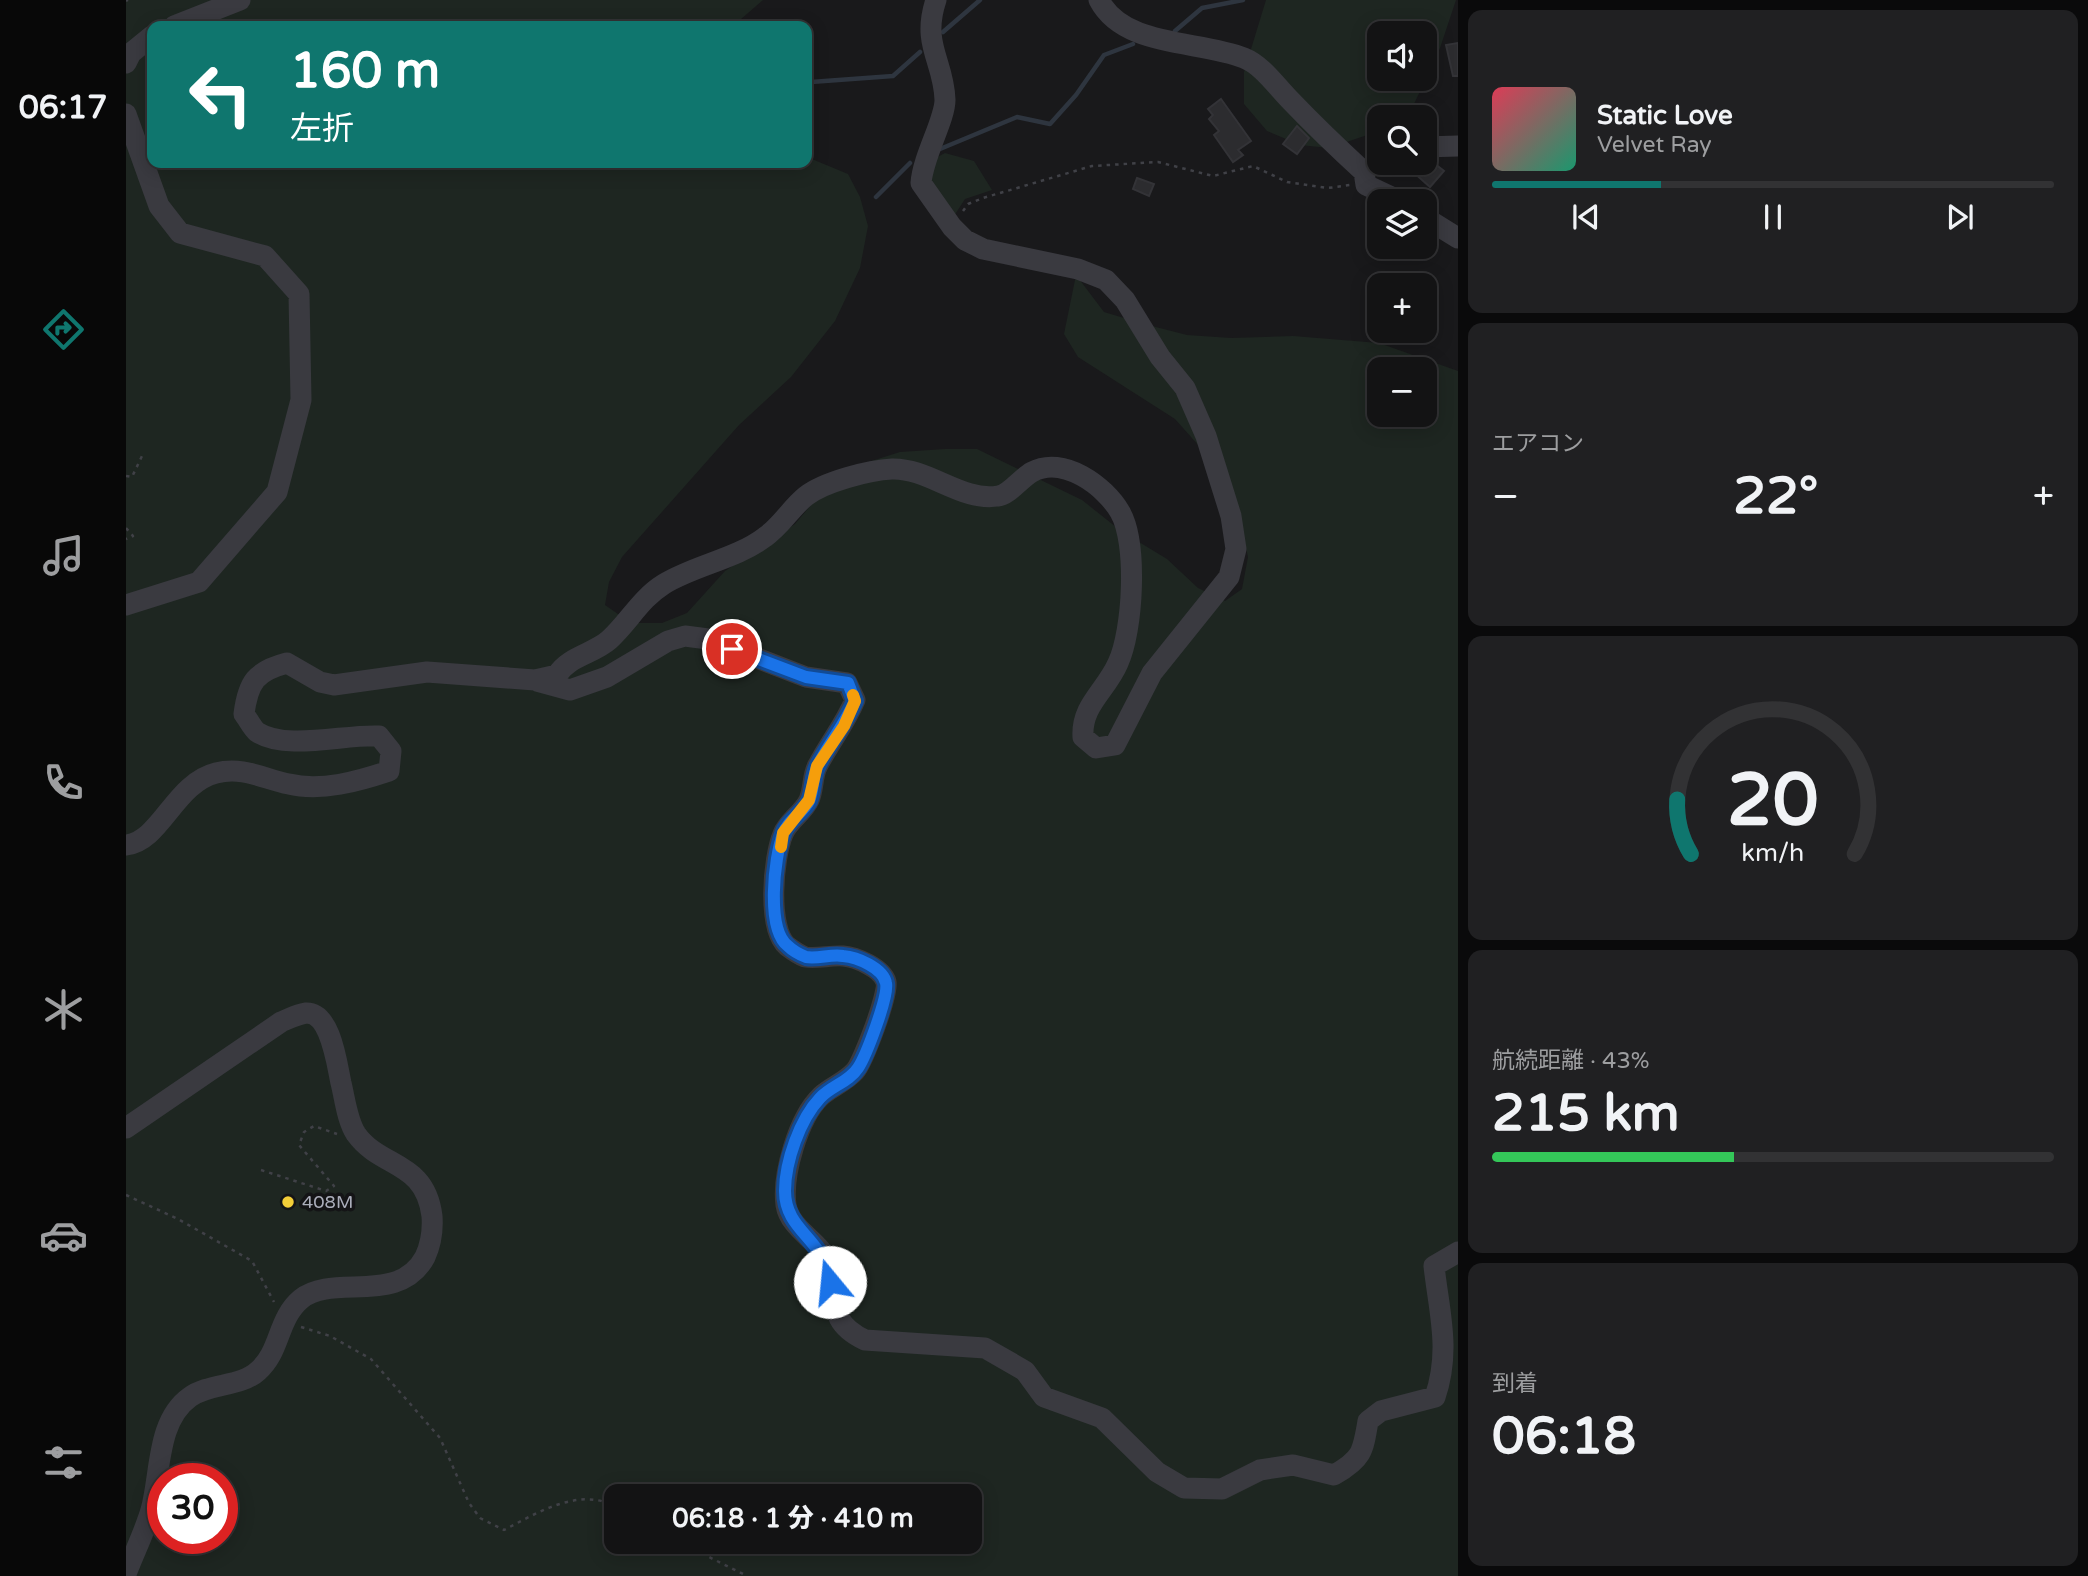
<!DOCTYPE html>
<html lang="ja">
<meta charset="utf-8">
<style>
body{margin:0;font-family:"Varela Round","Noto Sans JP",sans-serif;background:#202022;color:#f1f3f6;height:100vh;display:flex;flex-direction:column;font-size:26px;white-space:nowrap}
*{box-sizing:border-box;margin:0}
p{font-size:23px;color:#9d9ea0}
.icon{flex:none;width:38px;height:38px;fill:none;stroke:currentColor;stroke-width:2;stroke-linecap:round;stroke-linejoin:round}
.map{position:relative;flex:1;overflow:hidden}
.panel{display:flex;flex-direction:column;gap:10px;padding:10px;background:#0a0a0b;width:630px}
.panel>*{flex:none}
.banner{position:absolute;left:21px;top:21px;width:665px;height:147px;border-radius:14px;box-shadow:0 4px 18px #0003,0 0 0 2px #323234;background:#0f766e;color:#fff;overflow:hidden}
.fabs{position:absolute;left:1241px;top:21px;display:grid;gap:14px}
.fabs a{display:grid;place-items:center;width:70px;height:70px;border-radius:14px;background:#131314;box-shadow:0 4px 18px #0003,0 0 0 2px #323234;font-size:35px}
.speed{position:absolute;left:21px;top:1463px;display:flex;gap:14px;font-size:35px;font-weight:700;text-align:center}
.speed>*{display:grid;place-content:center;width:91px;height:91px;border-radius:50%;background:#131314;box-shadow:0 4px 18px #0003,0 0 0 2px #323234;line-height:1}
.speed .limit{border:10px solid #d22;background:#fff;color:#111}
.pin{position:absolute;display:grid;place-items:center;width:60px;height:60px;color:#fff;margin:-30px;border:4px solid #fff;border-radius:50%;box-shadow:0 2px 7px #0007}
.me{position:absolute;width:77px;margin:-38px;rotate:343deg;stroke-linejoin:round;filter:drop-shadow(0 0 5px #0008)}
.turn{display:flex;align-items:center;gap:24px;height:147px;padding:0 28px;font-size:32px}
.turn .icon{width:91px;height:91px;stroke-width:2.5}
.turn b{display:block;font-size:49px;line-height:60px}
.big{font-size:52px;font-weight:800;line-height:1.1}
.panel .widget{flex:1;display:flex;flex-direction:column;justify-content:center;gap:10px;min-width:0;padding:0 24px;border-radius:14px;background:#202022}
.panel .dial{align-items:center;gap:0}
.dial svg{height:182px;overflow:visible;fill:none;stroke:#323234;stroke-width:7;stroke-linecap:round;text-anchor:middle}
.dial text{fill:#f1f3f6;stroke:none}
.song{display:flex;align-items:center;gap:21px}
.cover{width:84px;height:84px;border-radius:10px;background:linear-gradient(135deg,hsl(350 70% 55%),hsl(160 70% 35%))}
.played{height:7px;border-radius:4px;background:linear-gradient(90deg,#0f766e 30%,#323234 30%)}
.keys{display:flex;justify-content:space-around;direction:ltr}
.heat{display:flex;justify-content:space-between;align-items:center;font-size:38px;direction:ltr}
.charge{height:10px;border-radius:5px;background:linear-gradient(90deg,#34c759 43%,#323234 0)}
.trip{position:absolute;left:478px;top:1484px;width:378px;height:70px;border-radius:14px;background:#131314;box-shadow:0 4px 18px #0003,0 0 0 2px #323234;font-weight:800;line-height:70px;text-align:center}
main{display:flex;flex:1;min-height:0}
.tab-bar{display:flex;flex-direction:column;width:126px;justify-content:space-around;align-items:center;background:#080808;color:#9d9ea0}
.tab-bar .icon{width:49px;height:49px}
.tab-bar .current{color:#0f766e}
.tab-bar b{font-size:32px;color:#f1f3f6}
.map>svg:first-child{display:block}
.green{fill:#1e2621;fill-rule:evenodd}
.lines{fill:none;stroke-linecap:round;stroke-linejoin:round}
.stream{stroke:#2e353f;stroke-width:4.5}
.building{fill:#2c2c2f;stroke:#333337;stroke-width:2}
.path{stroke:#404147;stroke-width:2.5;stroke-dasharray:3.5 5;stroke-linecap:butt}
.minor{stroke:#3a3a40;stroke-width:21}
.route-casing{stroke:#114b97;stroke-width:18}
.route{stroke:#1a73e8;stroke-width:12}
.slow{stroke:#f59e0b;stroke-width:12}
.poi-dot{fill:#f3ce38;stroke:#141416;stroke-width:2.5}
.labels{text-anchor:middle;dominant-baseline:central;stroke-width:7;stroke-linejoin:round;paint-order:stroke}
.poi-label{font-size:18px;fill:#abaebb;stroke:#141416;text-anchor:start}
</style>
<main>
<nav class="tab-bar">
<b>06:17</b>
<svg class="icon current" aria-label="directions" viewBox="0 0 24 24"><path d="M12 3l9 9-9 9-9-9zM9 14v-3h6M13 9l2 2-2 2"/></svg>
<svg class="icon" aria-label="music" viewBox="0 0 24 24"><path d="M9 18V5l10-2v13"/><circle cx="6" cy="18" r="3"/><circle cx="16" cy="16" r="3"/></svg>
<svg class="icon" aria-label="phone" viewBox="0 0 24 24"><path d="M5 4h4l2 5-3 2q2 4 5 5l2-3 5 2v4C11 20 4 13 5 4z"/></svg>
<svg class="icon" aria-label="climate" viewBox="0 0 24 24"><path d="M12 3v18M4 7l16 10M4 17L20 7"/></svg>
<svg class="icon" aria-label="car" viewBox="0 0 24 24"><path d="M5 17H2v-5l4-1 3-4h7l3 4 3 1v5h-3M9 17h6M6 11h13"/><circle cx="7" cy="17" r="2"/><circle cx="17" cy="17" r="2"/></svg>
<svg class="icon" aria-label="filters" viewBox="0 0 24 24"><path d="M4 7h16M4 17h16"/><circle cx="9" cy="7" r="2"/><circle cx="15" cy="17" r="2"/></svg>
</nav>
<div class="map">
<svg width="1332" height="1576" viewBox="0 0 1332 1576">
<rect width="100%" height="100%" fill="#19191b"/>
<path class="green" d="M0,0h637l-30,26h-581v137h655v-6l41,17 12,23 8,29 -8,42 -25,53 -44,56 -52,48 -117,132 -13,25 -4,23 26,18h31l25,-10 38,-42 70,-47 38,-45 29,-15 38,-12 45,-3h32l105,51 39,31 46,28 31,29 27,13 17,-12 6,-32 -11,-50 -29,-51 -33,-37 -97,-62 -14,-23 12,-59 28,37 40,12 43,11 44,3 62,-2 86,7 79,28v1205h-1332zM1253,369h45v46h-45zM37,1479h59v59h-59zM490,1496h354v46h-354z
M1140,0h190l-16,48 -32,69h-29v14l-50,17 -29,-3 -33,-14 -23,-27v-32zM1253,33h45v46h-45z
M819,153l29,8 18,29 -27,9 -11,17 -23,-36 -1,-19z"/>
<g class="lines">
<path class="stream" d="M1049,31l27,-23 41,-8
M817,32l37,-32
M685,82l82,-6 27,-24
M814,149l77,-32 33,7 26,-29 28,-40 29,-11
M750,197l34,-34"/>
</g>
<path class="building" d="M1332,43v33h-5l-7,-31z
M1095,99l30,42 -13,9 5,5 -10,7 -19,-27 5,-4 -10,-12 4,-4 -5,-6z
M1171,126l12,12 -12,16 -14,-10z
M1298,160h6l14,11 -14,16 -18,-16z
M1011,178l17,6 -5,12 -16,-7z"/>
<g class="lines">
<path class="path" d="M0,1l2,-1
M837,211l5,-7 15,-6 109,-32 66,-4 55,14 40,-10 34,16 41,6 22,-3
M0,476l6,1 10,-21
M0,528l7,8 -7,3
M135,1170l65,21 8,-5 -35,-41 5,-13 10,-6 23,8
M0,1195l52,24 74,42 22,41
M175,1327l29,9 41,23 69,79 29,65 11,15 24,12c33,-17 76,-44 112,-23
M553,1542l68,34"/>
<path class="minor" d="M973,0c25,48 100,40 145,58 18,7 33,29 47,43 23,24 48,48 73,71l2,13 34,16
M48,26l66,-26
M0,63l5,-10 21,-17
M0,114l33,92 21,27 85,23 34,38 2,106 -24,92 -78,90 -73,23
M1298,147l34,-1
M1298,217l34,21
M411,681l33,9 37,-13 61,-36 17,-5 23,3 98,38 41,6 8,17c-10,24 -25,42 -37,65 -6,10 -4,24 -9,35 -6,13 -21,21 -26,34 -10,24 -16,94 4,112 4,3 13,9 18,11 12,2 26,-2 38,-1 13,1 39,12 43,26 3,12 -23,80 -31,89 -10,11 -24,16 -34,25 -23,22 -39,79 -35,109 4,25 35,36 43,59 10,35 -4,57 36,76l120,8 40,23 19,26 58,21 55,54 27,16 38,1 38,-19 33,-5 41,10c28,-16 29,-23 34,-54l13,-10 54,-14c16,-47 4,-85 -1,-131l24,-14
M0,845c34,-3 49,-62 90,-72 27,-7 48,6 73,11 32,8 70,-3 100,-13l2,-20 -12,-15c-34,-2 -93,15 -122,-4 -5,-4 -9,-13 -13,-18 4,-32 12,-43 43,-51l33,19 14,3 93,-13 108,8 22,-5c12,-19 36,-21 52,-35 20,-18 31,-41 55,-56 31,-19 72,-25 101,-47 16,-11 26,-29 41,-41 18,-14 63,-26 86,-27 37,-1 69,33 106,27 11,-1 23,-18 34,-24 31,-17 73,14 88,40 18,31 13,119 -2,151 -12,28 -37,42 -35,74l13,11 19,-3 37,-72 77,-96 7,-28 -5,-33 -25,-80 -21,-48 -25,-31 -35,-57 -19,-20 -28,-11 -95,-20 -18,-9 -13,-13 -31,-44c2,-27 24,-63 24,-83 -1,-39 -24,-55 -9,-100
M0,1128l155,-106c7,-3 17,-8 25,-9 25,-1 31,52 35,70 4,16 6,37 15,51 25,35 69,26 76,82 1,14 -1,28 -7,41 -26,49 -92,16 -124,42 -24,20 -20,52 -43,72 -17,16 -49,12 -68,26 -34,24 -29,78 -39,113 -6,21 -17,43 -25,64"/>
</g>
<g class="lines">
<defs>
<path id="route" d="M606,649l74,28 42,6 7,18c-10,23 -25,41 -37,64 -6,11 -4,25 -9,36 -6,12 -22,20 -26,33 -9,24 -17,95 5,112 4,4 13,9 18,11 12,2 25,-3 37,-1 14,1 40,12 43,27 3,13 -20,73 -28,85 -9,14 -27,18 -38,30 -20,21 -35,64 -35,93 0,41 41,48 45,91"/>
</defs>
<use href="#route" class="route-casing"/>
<use href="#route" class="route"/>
<path class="slow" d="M655,847l2,-14 26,-33 8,-34 27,-40 11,-25 -2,-6"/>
</g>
<circle class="poi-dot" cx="162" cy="1202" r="7"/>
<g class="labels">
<g class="poi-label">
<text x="176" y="1202">408M</text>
</g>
</g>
</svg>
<div class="fabs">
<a><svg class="icon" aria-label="sound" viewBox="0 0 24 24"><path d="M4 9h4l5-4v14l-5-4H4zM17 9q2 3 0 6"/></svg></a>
<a><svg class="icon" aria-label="search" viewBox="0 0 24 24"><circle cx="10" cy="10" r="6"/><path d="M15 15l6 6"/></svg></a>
<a><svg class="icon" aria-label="layers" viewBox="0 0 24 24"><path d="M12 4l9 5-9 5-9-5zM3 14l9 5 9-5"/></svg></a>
<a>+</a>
<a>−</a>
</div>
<div class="speed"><div class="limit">30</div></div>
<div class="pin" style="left:606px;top:649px;background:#d93025"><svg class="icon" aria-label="arrive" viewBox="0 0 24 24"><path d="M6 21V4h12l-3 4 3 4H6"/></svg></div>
<svg class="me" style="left:704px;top:1282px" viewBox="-20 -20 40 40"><circle r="19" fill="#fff"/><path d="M0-13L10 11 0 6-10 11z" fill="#1a73e8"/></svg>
<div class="trip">06:18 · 1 分 · 410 m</div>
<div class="banner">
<div class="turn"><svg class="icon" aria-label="left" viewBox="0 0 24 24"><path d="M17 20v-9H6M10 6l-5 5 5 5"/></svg><div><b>160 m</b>左折</div></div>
</div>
</div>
<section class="panel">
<div class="widget">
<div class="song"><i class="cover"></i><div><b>Static Love</b><p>Velvet Ray</p></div></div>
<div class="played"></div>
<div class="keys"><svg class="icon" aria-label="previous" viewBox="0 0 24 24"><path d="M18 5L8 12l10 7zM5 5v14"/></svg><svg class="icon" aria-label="pause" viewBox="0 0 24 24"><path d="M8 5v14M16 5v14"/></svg><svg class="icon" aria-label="next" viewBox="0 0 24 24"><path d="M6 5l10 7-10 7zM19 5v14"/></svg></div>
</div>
<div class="widget"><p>エアコン</p>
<div class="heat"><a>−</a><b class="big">22°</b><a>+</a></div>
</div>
<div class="widget dial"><svg viewBox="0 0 100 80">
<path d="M14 69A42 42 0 1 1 86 69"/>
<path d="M14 69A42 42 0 0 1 8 45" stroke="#0f766e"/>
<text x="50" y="56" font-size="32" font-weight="700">20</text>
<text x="50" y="72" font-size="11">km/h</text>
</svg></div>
<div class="widget"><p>航続距離 · 43%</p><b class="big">215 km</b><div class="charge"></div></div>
<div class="widget"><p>到着</p><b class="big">06:18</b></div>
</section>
</main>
